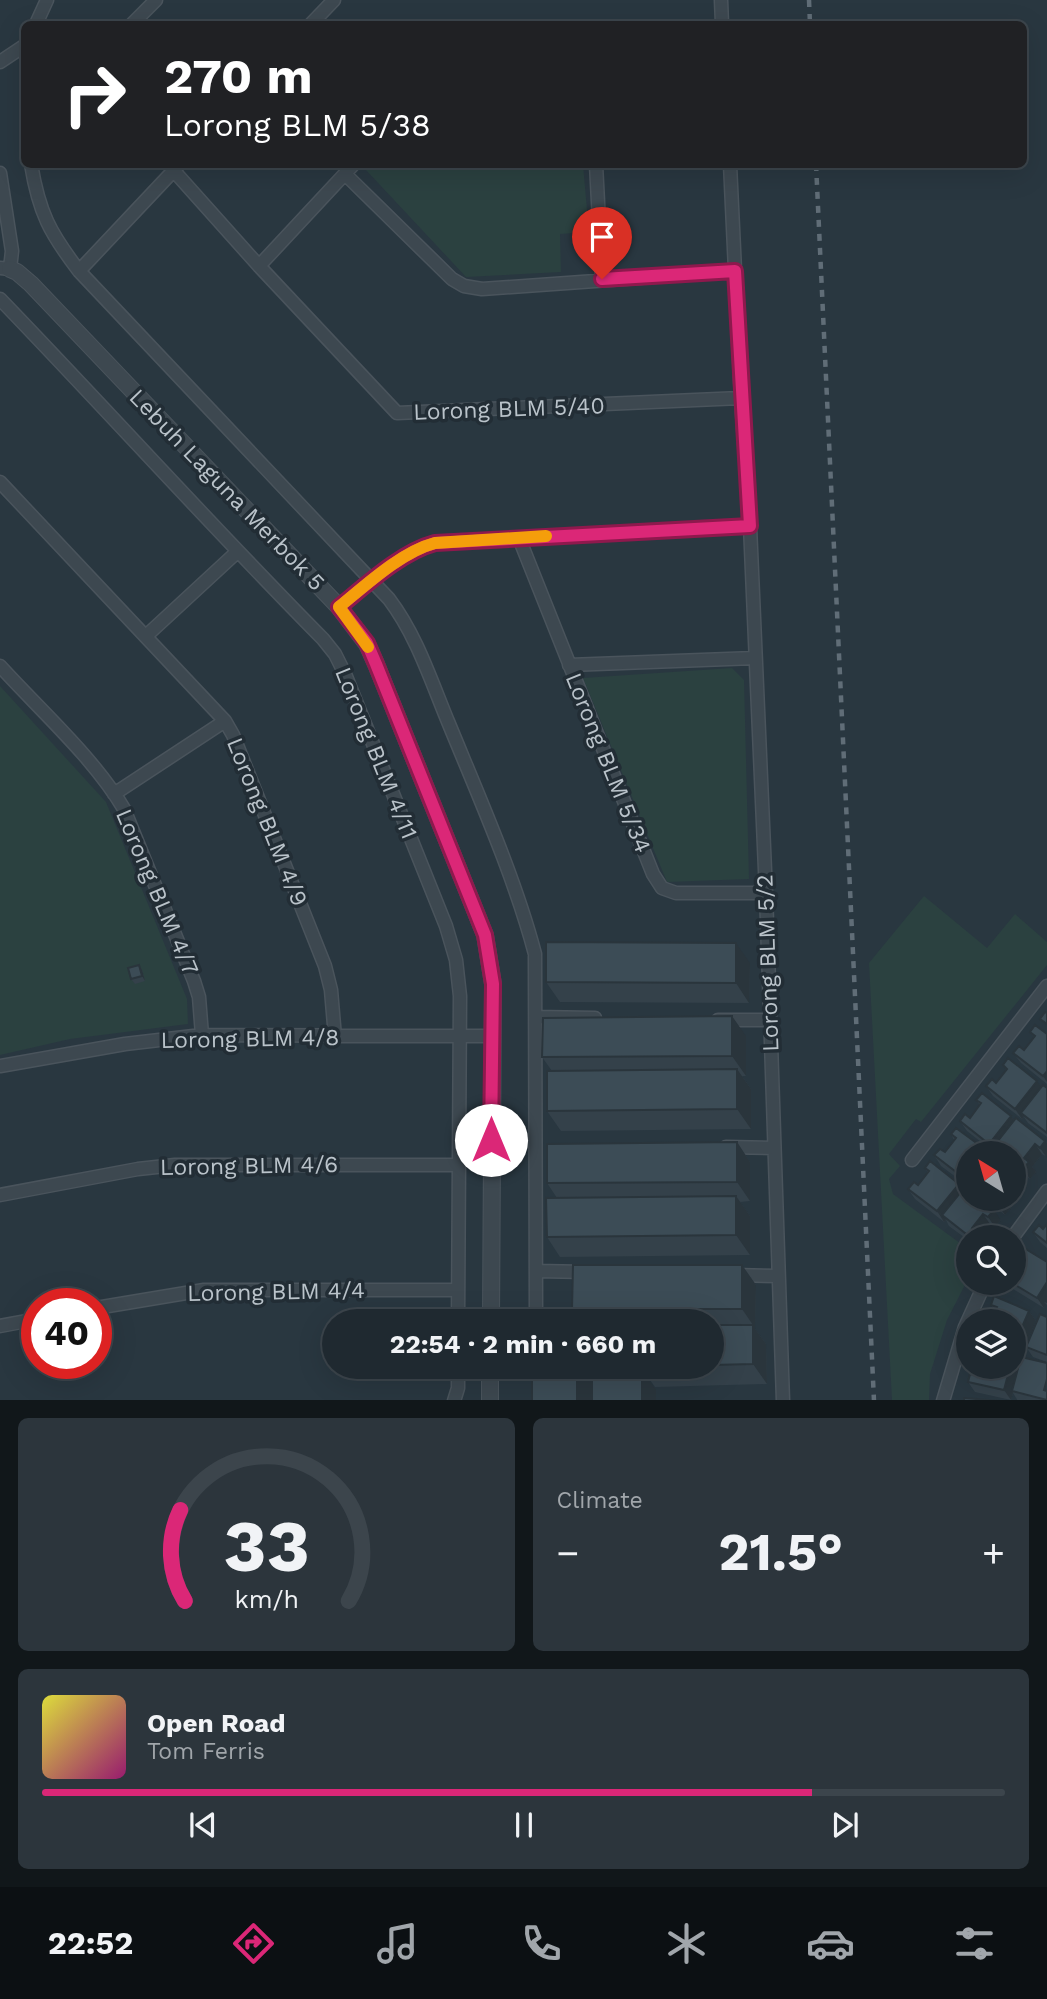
<!DOCTYPE html>
<meta charset="utf-8">
<style>
body{margin:0;font-family:"Work Sans",sans-serif;background:#2c353c;color:#f1f3f6;height:100vh;display:flex;flex-direction:column;font-size:26px;white-space:nowrap}
*{box-sizing:border-box;margin:0}
p{font-size:23px;color:#a1a6ab}
.icon{flex:none;width:38px;height:38px;fill:none;stroke:currentColor;stroke-width:2;stroke-linecap:round;stroke-linejoin:round}
.map{position:relative;height:1400px;overflow:hidden}
.side{display:flex;flex-direction:column;gap:18px;padding:18px;background:#11171a;flex:1}
.side>*{flex:none}
.hud{position:absolute;left:21px;top:21px;width:1006px;height:147px;border-radius:10px;box-shadow:0 7px 28px #0002,0 0 0 2px #3c454c;background:#202124;color:#fff;overflow:hidden}
.needle{width:46px;rotate:323deg}
.buttons{position:absolute;left:956px;top:1141px;display:grid;gap:14px}
.buttons a{display:grid;place-items:center;width:70px;height:70px;border-radius:50%;background:#1f2930;box-shadow:0 7px 28px #0002,0 0 0 2px #3c454c;font-size:35px}
.speed{position:absolute;left:21px;top:1288px;display:flex;gap:14px;font-size:35px;font-weight:700;text-align:center}
.speed>*{display:grid;place-content:center;width:91px;height:91px;border-radius:50%;background:#1f2930;box-shadow:0 7px 28px #0002,0 0 0 2px #3c454c;line-height:1}
.speed .limit{border:10px solid #d22;background:#fff;color:#111}
.pin{position:absolute;display:grid;place-items:center;width:60px;height:60px;color:#fff;margin:-72px -30px;border-radius:50% 50% 50% 0;rotate:-45deg;box-shadow:0 0 7px #0007}
.pin .icon{rotate:45deg}
.me{position:absolute;width:77px;margin:-38px;rotate:0deg;stroke-linejoin:round;filter:drop-shadow(0 0 5px #0008)}
.turn{display:flex;align-items:center;gap:24px;height:147px;padding:0 28px;font-size:32px}
.turn .icon{width:91px;height:91px;stroke-width:2.5}
.turn b{display:block;font-size:49px;line-height:60px}
.big{font-size:52px;font-weight:700;line-height:1.1}
.side .widget{flex:1;display:flex;flex-direction:column;justify-content:center;gap:10px;min-width:0;padding:0 24px;border-radius:10px;background:#2c353c}
.side .dial{align-items:center;gap:0}
.dial svg{height:182px;overflow:visible;fill:none;stroke:#3c454c;stroke-width:7;stroke-linecap:round;text-anchor:middle}
.dial text{fill:#f1f3f6;stroke:none}
.song{display:flex;align-items:center;gap:21px}
.cover{width:84px;height:84px;border-radius:10px;background:linear-gradient(135deg,hsl(60 70% 55%),hsl(320 70% 35%))}
.played{height:7px;border-radius:4px;background:linear-gradient(90deg,#db2777 80%,#3c454c 80%)}
.keys{display:flex;justify-content:space-around;direction:ltr}
.heat{display:flex;justify-content:space-between;align-items:center;font-size:38px;direction:ltr}
.side .tiles{flex:1;display:grid;gap:18px;grid-template-columns:1fr 1fr}
.widget:last-child{grid-column:span 2}
.trip{position:absolute;left:322px;top:1309px;width:402px;height:70px;border-radius:35px;background:#1f2930;box-shadow:0 7px 28px #0002,0 0 0 2px #3c454c;font-weight:700;line-height:70px;text-align:center}
.dock{display:flex;height:112px;justify-content:space-around;align-items:center;background:#0c1013;color:#a1a6ab}
.dock .icon{width:49px;height:49px}
.dock .selected{color:#db2777}
.dock b{font-size:32px;color:#f1f3f6}
.map>svg:first-child{display:block}
.green{fill:#2b4140}
.lines{fill:none;stroke-linecap:round;stroke-linejoin:round}
.minor-casing{stroke:#4a545c;stroke-width:15}
.tertiary-casing{stroke:#4a545c;stroke-width:18}
.minor{stroke:#3d4850;stroke-width:12}
.tertiary{stroke:#3d4850;stroke-width:16}
.rail{stroke:#606d77;stroke-width:4.5;stroke-dasharray:7 7;stroke-linecap:butt}
.wall{fill:#34414a}
.shaded-wall{fill:#2a353c}
.building{fill:#3c4c56;stroke:#2a353c;stroke-width:2}
.route-casing{stroke:#8e194d;stroke-width:18}
.route{stroke:#db2777;stroke-width:12}
.slow{stroke:#f59e0b;stroke-width:12}
.labels{text-anchor:middle;dominant-baseline:central;stroke-width:7;stroke-linejoin:round;paint-order:stroke}
.street-label{font-size:23px;fill:#bac3ca;stroke:#222d35}
</style>
<div class="map">
<svg width="1047" height="1401" viewBox="0 0 1047 1401">
<rect width="100%" height="100%" fill="#293740"/>
<path class="green" d="M371,164l212,1 6,67 -29,2 1,38 -95,5 -100,-107z
M732,668l12,12 5,199 -82,3 -84,-204z
M0,686l106,116 81,197 1,25 -118,15 -70,16z
M924,896l63,52 28,-34 32,28v23l-126,157 -5,-3 -27,35 11,12 -11,13 4,15 75,55v30l-21,41 -17,54 -1,26h-37l-23,-437z"/>
<g class="lines">
<defs>
<path id="minor" d="M721,0l1,24
M36,24l11,-24
M132,24l24,-24
M311,24l23,-24
M0,62l24,-16
M31,164c8,49 19,69 48,107l310,328c28,37 42,82 60,125 30,73 66,154 86,230l1,367
M596,164l6,115
M730,164l11,234 9,128 16,367 17,508
M174,171l85,95 138,147 344,-15
M0,173l12,78 -2,18 -10,-1
M345,174l107,105 12,7 18,3 253,-18
M259,266l95,-102
M79,271l98,-104
M0,299c109,113 213,229 323,340l12,15 10,20 101,252 10,34 4,36 -2,325
M0,482l225,239 8,14 92,231 6,24 4,47
M519,538l134,336 9,14 14,5h90
M339,607c26,-22 62,-56 96,-64l315,-17
M146,636l91,-84
M569,665l186,-7
M0,666c40,44 94,92 124,143l70,172 5,16 3,38
M114,794l111,-73
M536,1017l59,1
M718,1020h52
M0,1066l125,-22 77,-9 290,1
M726,1147l48,1
M912,1160l135,-174
M0,1195l138,-26 37,-4h283
M1013,1237l34,-46
M536,1271l52,1
M733,1275l45,1
M96,1308l108,-18h253
M0,1326l37,-7
M454,1401l4,-13v-21
M943,1401l22,-74 20,-44"/>
<path id="tertiary" d="M10,269l7,3 14,12 308,323 28,37 9,20 109,271 8,49 -2,337
M490,1401v-34"/>
</defs>
<use href="#minor" class="minor-casing"/>
<use href="#tertiary" class="tertiary-casing"/>
<use href="#minor" class="minor"/>
<use href="#tertiary" class="tertiary"/>
<path class="rail" d="M809,0l1,24
M816,164l58,1237"/>
</g>
<path class="wall" d="M750,963l-1,40 -189,-1 -14,-20z
M139,965l3,5 3,11 -10,3 -4,-5z
M1030,1032l17,2v50l-26,-21 -8,-10 11,-3 10,-13z
M746,1036v40h-4l9,13v40l-190,2 -14,-20 5,-40 -10,-14z
M1003,1065l38,22 6,1v49l-19,-14 -4,-6 -2,2 -29,-23 -7,-10 10,-3 10,-13z
M976,1100l35,16 3,4 31,21 2,2v14l-5,-3 -10,13 4,5 -6,7 -17,-14v-12h-14l-1,-2 -3,2 -28,-22 -7,-10 10,-3 10,-13z
M956,1128l12,25v33l-27,-20 -7,-11 11,-3 9,-12 -3,-6z
M737,1142l13,20v39l-10,1 10,14v39l-190,2 -13,-20 10,-39 -10,-15z
M925,1168l34,16 4,5 38,31 -6,7 -5,-3 -9,12v1h-13v3l-19,-14 -3,-6 -2,2 -29,-23 -7,-10 10,-4 10,-12z
M1013,1171l14,16 -5,7 -5,-4 -4,5z
M985,1199h25l-3,3 4,6 -6,7z
M1047,1224v24l-7,-6 -7,-10 10,-3z
M1019,1256l28,6v43l-1,-1 -2,4 -31,-19 -5,-6h5l2,-9 8,-13z
M742,1265l14,20 -1,44 11,15 1,40 -112,3 -14,-20h71v-46h-131l-9,-12z
M991,1305l38,6 7,10 -14,32 -9,-3v-29l-18,-10z
M1047,1317v45l-14,-5 -7,-10z
M1013,1357l6,8 28,36h-29l-5,-8 -2,7 -36,-8 -7,-10 8,-7 37,-8z"/>
<path class="shaded-wall" d="M736,943l14,20 -1,40 -13,-20z
M139,965l3,5 3,11 -3,-5z
M732,1016l14,20v40l-14,-20z
M737,1069l14,20v40l-14,-20z
M1047,1071v11l-4,-6z
M1037,1081l7,10 -23,22 3,4 -2,2 -7,-10z
M1011,1116l7,10 -24,20 4,5 -2,2 -7,-9z
M1045,1141l2,2v15l-7,-10z
M737,1142l13,20v39l-13,-19z
M1035,1144l7,10 -10,13 4,5 -6,7 -7,-10 1,-11z
M968,1173v11l-4,-6z
M1020,1177l7,10 -5,7 -7,-11z
M959,1184l7,10 -24,21 4,5 -2,2 -7,-11z
M1013,1185l4,5 -4,5z
M736,1196l14,20v39l-14,-20z
M1002,1199h8l-3,3 4,6 -6,7 -7,-10z
M994,1210l7,10 -6,7 -7,-10z
M983,1214l7,10 -9,12v1h-8l-1,-9z
M742,1265l14,20 -1,44 11,15 1,40 -14,-20v-39l-11,-16z
M1047,1282v21l-3,-1 2,2 -2,4 -7,-10z
M1029,1311l7,10 -14,32 -7,-10z
M1013,1357l6,9 -7,25 1,2 -2,7 -7,-10 6,-23h3z
M577,1367h14v34h-14z
M642,1371l14,19v11h-14z"/>
<path class="building" d="M546,942l190,1v40l-190,-1z
M139,965l3,11 -11,3 -3,-11z
M1045,1012l2,1v11l-7,-5z
M732,1016v40l-190,1 1,-39z
M1035,1025l12,9v37l-4,5 -30,-23 6,-7 5,4 11,-14 -5,-4z
M1008,1058l29,23 -22,28 -29,-23 6,-7 4,4 11,-14 -4,-4z
M737,1069v40l-190,2v-40z
M1043,1085l4,3v45l-26,-20z
M982,1093l29,23 -22,28 -29,-23 5,-7 5,4 11,-15 -5,-3z
M1016,1118l29,23 -5,7 -5,-4 -11,14 5,4 -6,7 -10,-8v-8h-9l-10,-7z
M956,1128l30,22 -3,3h-15v20l-4,5 -30,-23 6,-6 5,3 11,-14 -5,-4z
M737,1142v40l-190,1v-39z
M930,1161l29,23 -22,27 -29,-22 6,-7 4,3 11,-14 -4,-3z
M1013,1171l7,6 -5,6 -2,-1z
M964,1188l4,2v9h11l15,11 -6,7 -5,-3 -11,14 5,4 -4,5h-3l-28,-22z
M736,1196v39l-189,2 -1,-39z
M990,1199h13l-5,6z
M1047,1224v19l-14,-11 6,-7 4,4z
M1024,1248l23,14v20l-10,16 -25,-15 1,-10 2,1 10,-15 -6,-3z
M573,1265h169v44h-170z
M994,1296l35,15 -14,32 -2,-1v-21h-22l6,-14 -6,-2z
M1040,1314l7,3v38l-21,-8z
M712,1325h41v39l-41,1z
M1021,1357l26,6v16l-3,11 3,1v9l-35,-9z
M532,1367h45v34h-45z
M592,1367h46l4,4v30h-50z
M978,1367h32l-6,23 -36,-8 2,-8 6,1z
M964,1398l37,3h-37z"/>
<g class="lines">
<defs>
<path id="route" d="M491,1140l2,-156 -8,-49 -109,-271 -9,-21 -28,-36c27,-22 62,-55 96,-64l315,-17 -15,-255 -133,8"/>
</defs>
<use href="#route" class="route-casing"/>
<use href="#route" class="route"/>
<path class="slow" d="M368,647l-29,-40c27,-22 62,-55 96,-64l111,-7"/>
</g>
<g class="labels">
<g class="street-label">
<text transform="translate(509 409) rotate(-2)">Lorong BLM 5/40</text>
<text transform="translate(227 490) rotate(46)">Lebuh Laguna Merbok 5</text>
<text transform="translate(376 753) rotate(68)">Lorong BLM 4/11</text>
<text transform="translate(608 763) rotate(68)">Lorong BLM 5/34</text>
<text transform="translate(267 822) rotate(68)">Lorong BLM 4/9</text>
<text transform="translate(157 892) rotate(67)">Lorong BLM 4/7</text>
<text transform="translate(768 963) rotate(-92)">Lorong BLM 5/2</text>
<text transform="translate(250 1039) rotate(-1)">Lorong BLM 4/8</text>
<text transform="translate(249 1166) rotate(-1)">Lorong BLM 4/6</text>
<text transform="translate(276 1292) rotate(-1)">Lorong BLM 4/4</text>
</g>
</g>
</svg>
<div class="buttons">
<a><svg class="needle" viewBox="-14 -14 28 28"><path d="M0-13l5 13h-10z" fill="#e53935"/><path d="M0 13l5-13h-10z" fill="#a1a6ab"/></svg></a>
<a><svg class="icon" aria-label="search" viewBox="0 0 24 24"><circle cx="10" cy="10" r="6"/><path d="M15 15l6 6"/></svg></a>
<a><svg class="icon" aria-label="layers" viewBox="0 0 24 24"><path d="M12 4l9 5-9 5-9-5zM3 14l9 5 9-5"/></svg></a>
</div>
<div class="speed"><div class="limit">40</div></div>
<div class="pin" style="left:602px;top:279px;background:#d93025"><svg class="icon" aria-label="arrive" viewBox="0 0 24 24"><path d="M6 21V4h12l-3 4 3 4H6"/></svg></div>
<svg class="me" style="left:491px;top:1140px" viewBox="-20 -20 40 40"><circle r="19" fill="#fff"/><path d="M0-13L10 11 0 6-10 11z" fill="#db2777"/></svg>
<div class="trip">22:54 · 2 min · 660 m</div>
<div class="hud">
<div class="turn"><svg class="icon" aria-label="right" viewBox="0 0 24 24"><path d="M7 20v-9h11M14 6l5 5-5 5"/></svg><div><b>270 m</b>Lorong BLM 5/38</div></div>
</div>
</div>
<section class="side">
<div class="tiles">
<div class="widget dial"><svg viewBox="0 0 100 80">
<path d="M14 69A42 42 0 1 1 86 69"/>
<path d="M14 69A42 42 0 0 1 12 29" stroke="#db2777"/>
<text x="50" y="56" font-size="32" font-weight="700">33</text>
<text x="50" y="72" font-size="11">km/h</text>
</svg></div>
<div class="widget"><p>Climate</p>
<div class="heat"><a>−</a><b class="big">21.5°</b><a>+</a></div>
</div>
<div class="widget">
<div class="song"><i class="cover"></i><div><b>Open Road</b><p>Tom Ferris</p></div></div>
<div class="played"></div>
<div class="keys"><svg class="icon" aria-label="previous" viewBox="0 0 24 24"><path d="M18 5L8 12l10 7zM5 5v14"/></svg><svg class="icon" aria-label="pause" viewBox="0 0 24 24"><path d="M8 5v14M16 5v14"/></svg><svg class="icon" aria-label="next" viewBox="0 0 24 24"><path d="M6 5l10 7-10 7zM19 5v14"/></svg></div>
</div>
</div>
</section>
<nav class="dock">
<b>22:52</b>
<svg class="icon selected" aria-label="directions" viewBox="0 0 24 24"><path d="M12 3l9 9-9 9-9-9zM9 14v-3h6M13 9l2 2-2 2"/></svg>
<svg class="icon" aria-label="music" viewBox="0 0 24 24"><path d="M9 18V5l10-2v13"/><circle cx="6" cy="18" r="3"/><circle cx="16" cy="16" r="3"/></svg>
<svg class="icon" aria-label="phone" viewBox="0 0 24 24"><path d="M5 4h4l2 5-3 2q2 4 5 5l2-3 5 2v4C11 20 4 13 5 4z"/></svg>
<svg class="icon" aria-label="climate" viewBox="0 0 24 24"><path d="M12 3v18M4 7l16 10M4 17L20 7"/></svg>
<svg class="icon" aria-label="car" viewBox="0 0 24 24"><path d="M5 17H2v-5l4-1 3-4h7l3 4 3 1v5h-3M9 17h6M6 11h13"/><circle cx="7" cy="17" r="2"/><circle cx="17" cy="17" r="2"/></svg>
<svg class="icon" aria-label="filters" viewBox="0 0 24 24"><path d="M4 7h16M4 17h16"/><circle cx="9" cy="7" r="2"/><circle cx="15" cy="17" r="2"/></svg>
</nav>
